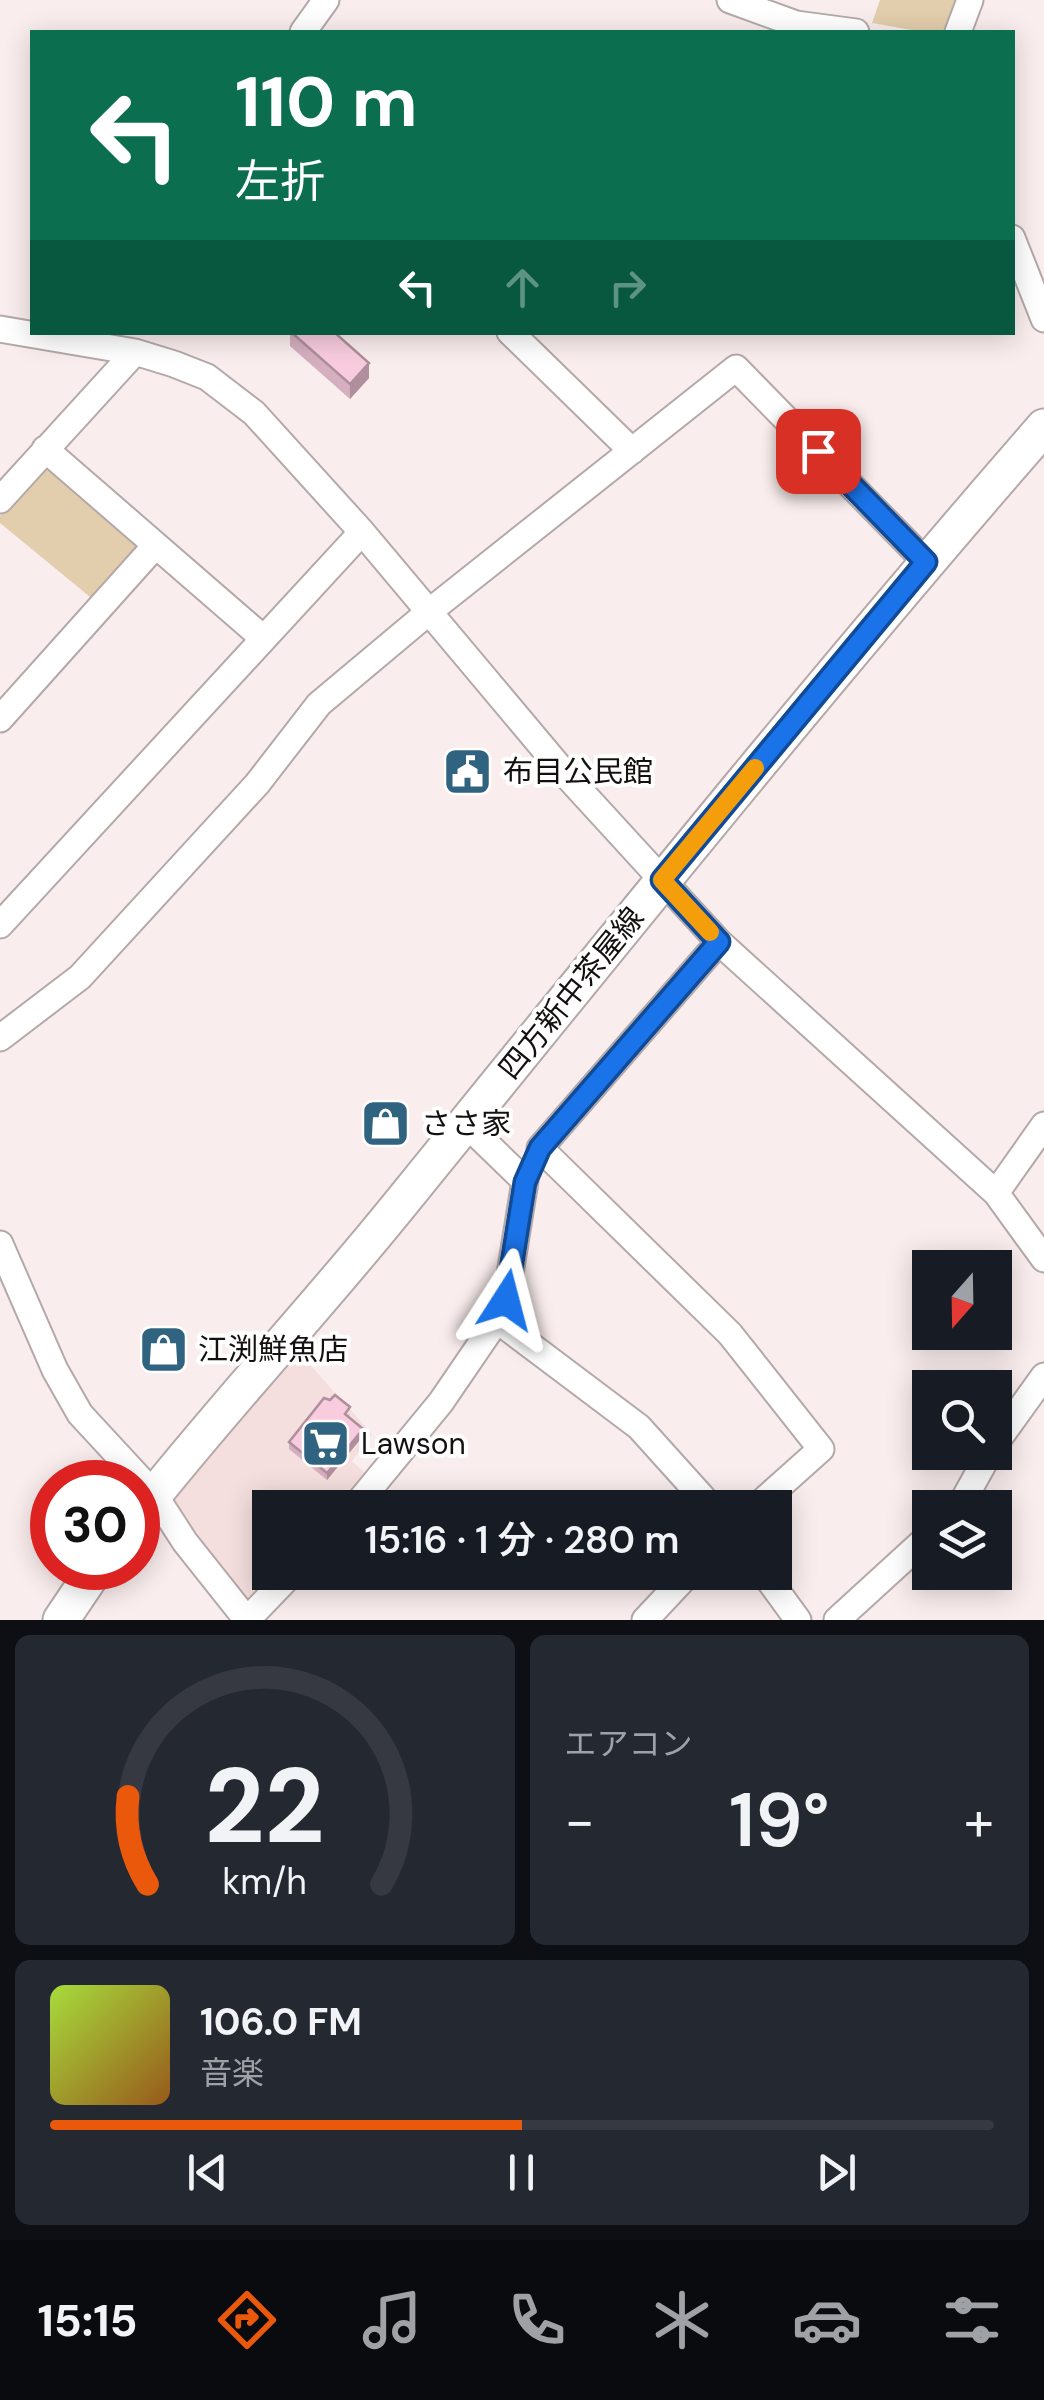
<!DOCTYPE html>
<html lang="ja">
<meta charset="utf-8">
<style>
body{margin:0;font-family:"DM Sans","Noto Sans JP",sans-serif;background:#242831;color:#f1f3f6;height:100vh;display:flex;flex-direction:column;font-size:38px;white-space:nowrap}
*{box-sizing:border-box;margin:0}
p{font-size:32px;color:#9ea1a6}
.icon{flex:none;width:55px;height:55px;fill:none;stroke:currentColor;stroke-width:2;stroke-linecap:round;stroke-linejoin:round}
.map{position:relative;height:1620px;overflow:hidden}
.panel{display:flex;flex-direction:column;gap:15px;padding:15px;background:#0d0f14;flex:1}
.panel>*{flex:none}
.hud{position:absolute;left:30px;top:30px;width:985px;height:305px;border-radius:0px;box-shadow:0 5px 25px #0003;background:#0b6e4f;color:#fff;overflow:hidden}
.needle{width:65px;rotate:200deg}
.tools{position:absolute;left:912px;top:1250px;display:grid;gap:20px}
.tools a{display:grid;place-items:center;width:100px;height:100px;border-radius:0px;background:#171b24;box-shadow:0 5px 25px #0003;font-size:50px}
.speed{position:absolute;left:30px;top:1460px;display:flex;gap:20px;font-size:50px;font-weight:700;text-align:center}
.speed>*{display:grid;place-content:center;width:130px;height:130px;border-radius:50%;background:#171b24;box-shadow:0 5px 25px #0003;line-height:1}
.speed .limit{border:15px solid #d22;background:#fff;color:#111}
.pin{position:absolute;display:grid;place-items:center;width:85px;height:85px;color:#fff;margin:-42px;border-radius:20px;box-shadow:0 5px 15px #0006}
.me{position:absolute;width:110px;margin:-55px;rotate:9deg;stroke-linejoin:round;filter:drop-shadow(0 0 8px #0008)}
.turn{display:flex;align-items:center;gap:35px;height:210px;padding:0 40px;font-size:45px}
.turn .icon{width:130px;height:130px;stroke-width:2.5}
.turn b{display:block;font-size:70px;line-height:85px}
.lanes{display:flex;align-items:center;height:95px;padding:0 40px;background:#0003;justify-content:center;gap:50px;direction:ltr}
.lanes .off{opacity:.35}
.big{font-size:75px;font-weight:600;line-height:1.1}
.panel .widget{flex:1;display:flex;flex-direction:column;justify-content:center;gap:15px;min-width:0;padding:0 35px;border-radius:15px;background:#242831}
.panel .dial{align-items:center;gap:0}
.dial svg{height:260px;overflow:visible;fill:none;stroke:#363941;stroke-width:7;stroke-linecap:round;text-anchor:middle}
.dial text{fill:#f1f3f6;stroke:none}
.song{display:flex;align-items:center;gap:30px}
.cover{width:120px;height:120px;border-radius:15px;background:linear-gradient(135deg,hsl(80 70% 55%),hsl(30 70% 35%))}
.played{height:10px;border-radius:5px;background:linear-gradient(90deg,#ea580c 50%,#363941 50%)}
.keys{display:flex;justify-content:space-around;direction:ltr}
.heat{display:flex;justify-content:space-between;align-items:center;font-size:55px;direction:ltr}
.panel .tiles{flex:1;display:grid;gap:15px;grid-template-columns:1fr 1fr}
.widget:last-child{grid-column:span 2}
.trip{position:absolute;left:252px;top:1490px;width:540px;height:100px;border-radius:0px;background:#171b24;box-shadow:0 5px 25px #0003;font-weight:600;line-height:100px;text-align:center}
.tabs{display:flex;height:160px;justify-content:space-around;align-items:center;background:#090b0e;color:#9ea1a6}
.tabs .icon{width:70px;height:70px}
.tabs .active{color:#ea580c}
.tabs b{font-size:45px;color:#f1f3f6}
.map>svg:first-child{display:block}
.built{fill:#f4dfde}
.green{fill:#e2ceac}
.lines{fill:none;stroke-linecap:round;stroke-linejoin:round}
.minor-casing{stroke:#b4a9a8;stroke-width:29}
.secondary-casing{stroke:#b4a9a8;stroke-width:39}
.minor{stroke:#fff;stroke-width:25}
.secondary{stroke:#fff;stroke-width:35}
.wall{fill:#d5afbf}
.shaded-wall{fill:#ae8f9b}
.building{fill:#f8ccde;stroke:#ae8f9b;stroke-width:2.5}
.route-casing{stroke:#114b97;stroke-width:25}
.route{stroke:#1a73e8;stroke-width:18}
.slow{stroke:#f59e0b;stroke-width:18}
.labels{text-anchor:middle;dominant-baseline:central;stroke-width:8;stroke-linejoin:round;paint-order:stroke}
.poi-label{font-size:30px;fill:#141010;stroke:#fff;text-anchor:start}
.street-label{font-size:30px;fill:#141010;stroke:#fff}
</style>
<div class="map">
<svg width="1044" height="1620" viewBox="0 0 1044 1620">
<rect width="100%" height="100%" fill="#faeded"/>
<path class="built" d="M296,1349l76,85 -20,27 15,14 -30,32 -67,1v64l3,1 -25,25 -79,-95z"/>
<path class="green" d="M880,0h78l-12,32h-23l-51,-9z
M46,461l95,85 -46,55 -95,-78v-7z"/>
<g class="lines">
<defs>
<path id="minor" d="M730,0l66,24 60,8
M303,32l23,-32
M958,32l12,-32
M1012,238l32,81
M0,329l135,23 39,12 33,13 47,36 108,119 204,243 153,167 277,251 48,66
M510,332l122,119
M45,449l218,189
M0,500l135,-148
M0,719l155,-173
M0,925l362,-393
M719,942l-179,206 190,186 91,115 -66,59
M0,1038l80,-61 177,-193 62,-80 111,-93 306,-243 190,194
M996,1193l48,-68
M0,1244l55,126 25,44 74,80 31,48 62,78
M497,1320l142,107 73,81
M995,1444l49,-68
M354,1508l87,-106 56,-82 9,-21 19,-118 -60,-58
M959,1508l31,-56
M763,1572l35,48
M247,1620l46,-48
M645,1620l45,-48
M837,1620l93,-85"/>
<path id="secondary" d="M138,1515c81,-103 171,-199 254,-301 215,-265 428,-530 652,-787
M61,1620l35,-52"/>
</defs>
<use href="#minor" class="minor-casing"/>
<use href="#secondary" class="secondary-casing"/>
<use href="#minor" class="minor"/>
<use href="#secondary" class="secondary"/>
</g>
<path class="wall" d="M290,332l79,46 -19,21 -60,-53z
M350,1414l-2,3 15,19 -36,44 -38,-31v-7z"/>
<path class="shaded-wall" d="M369,363v15l-19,21v-15z
M363,1429v7l-36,44v-7z"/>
<path class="building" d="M291,332h43l35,31 -19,21z
M335,1395l15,12 -5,7 18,15 -36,44 -38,-31 35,-44 6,2z"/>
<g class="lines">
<defs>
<path id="route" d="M506,1300l19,-118 15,-34 179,-206 -57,-62 264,-318 -108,-111"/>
</defs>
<use href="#route" class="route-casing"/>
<use href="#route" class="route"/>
<path class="slow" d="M710,932l-48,-52 93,-112"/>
</g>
<defs>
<symbol id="civic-square" viewBox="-11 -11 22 22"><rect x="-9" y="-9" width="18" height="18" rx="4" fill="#306380" stroke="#fff"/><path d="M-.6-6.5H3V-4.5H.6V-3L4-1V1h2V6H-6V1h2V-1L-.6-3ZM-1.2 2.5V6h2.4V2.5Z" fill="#fff"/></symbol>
<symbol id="shop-square" viewBox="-11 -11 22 22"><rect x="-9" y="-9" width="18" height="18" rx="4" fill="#306380" stroke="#fff"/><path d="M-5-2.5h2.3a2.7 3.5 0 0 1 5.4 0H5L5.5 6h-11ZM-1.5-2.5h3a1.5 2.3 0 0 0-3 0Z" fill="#fff"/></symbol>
<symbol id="supermarket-square" viewBox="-11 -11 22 22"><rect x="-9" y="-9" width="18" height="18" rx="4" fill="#306380" stroke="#fff"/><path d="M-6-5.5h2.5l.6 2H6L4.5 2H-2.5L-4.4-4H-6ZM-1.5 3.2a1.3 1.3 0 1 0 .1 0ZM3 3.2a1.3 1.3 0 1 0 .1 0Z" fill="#fff"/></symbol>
</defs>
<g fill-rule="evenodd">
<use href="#civic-square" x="440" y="744" width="55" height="55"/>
<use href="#shop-square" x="358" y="1096" width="55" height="55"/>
<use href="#shop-square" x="136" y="1322" width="55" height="55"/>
<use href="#supermarket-square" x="298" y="1416" width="55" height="55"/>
</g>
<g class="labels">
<g class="poi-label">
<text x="503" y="771">布目公民館</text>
<text x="421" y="1123">ささ家</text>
<text x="198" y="1349">江渕鮮魚店</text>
<text x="361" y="1443">Lawson</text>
</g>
<g class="street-label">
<text transform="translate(571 993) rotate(-51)">四方新中茶屋線</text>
</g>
</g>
</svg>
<div class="tools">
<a><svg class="needle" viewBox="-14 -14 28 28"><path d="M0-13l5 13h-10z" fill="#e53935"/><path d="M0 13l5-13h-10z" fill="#9ea1a6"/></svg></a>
<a><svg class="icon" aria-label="search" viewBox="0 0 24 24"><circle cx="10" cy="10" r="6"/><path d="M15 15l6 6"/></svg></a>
<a><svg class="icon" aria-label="layers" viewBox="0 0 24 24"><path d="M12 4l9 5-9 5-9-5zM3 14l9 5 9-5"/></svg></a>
</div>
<div class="speed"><div class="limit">30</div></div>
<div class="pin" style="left:818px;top:451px;background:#d93025"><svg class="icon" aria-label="arrive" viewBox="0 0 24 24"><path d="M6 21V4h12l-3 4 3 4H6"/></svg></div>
<svg class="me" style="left:506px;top:1300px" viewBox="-20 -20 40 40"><path d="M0-17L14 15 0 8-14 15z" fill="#1a73e8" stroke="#fff" stroke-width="4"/></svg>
<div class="trip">15:16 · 1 分 · 280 m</div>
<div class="hud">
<div class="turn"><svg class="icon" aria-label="left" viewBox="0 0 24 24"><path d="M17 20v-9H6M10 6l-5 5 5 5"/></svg><div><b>110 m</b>左折</div></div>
<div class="lanes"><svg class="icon" aria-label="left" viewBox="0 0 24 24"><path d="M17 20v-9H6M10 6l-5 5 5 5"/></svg><svg class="icon off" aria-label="ahead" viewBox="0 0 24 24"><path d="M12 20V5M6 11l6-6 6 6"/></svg><svg class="icon off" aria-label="right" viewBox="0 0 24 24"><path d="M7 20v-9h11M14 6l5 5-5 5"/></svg></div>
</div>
</div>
<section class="panel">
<div class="tiles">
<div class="widget dial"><svg viewBox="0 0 100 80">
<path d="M14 69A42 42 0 1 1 86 69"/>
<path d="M14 69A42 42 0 0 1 8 42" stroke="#ea580c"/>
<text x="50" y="56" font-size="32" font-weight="700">22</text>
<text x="50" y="72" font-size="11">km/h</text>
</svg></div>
<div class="widget"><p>エアコン</p>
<div class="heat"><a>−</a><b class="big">19°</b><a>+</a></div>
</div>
<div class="widget">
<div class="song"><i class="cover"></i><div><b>106.0 FM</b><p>音楽</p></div></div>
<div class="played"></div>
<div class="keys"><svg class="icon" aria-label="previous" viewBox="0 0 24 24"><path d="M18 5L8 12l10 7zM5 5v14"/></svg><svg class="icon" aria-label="pause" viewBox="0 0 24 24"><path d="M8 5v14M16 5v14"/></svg><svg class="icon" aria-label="next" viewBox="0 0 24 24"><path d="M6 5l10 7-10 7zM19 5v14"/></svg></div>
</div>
</div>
</section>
<nav class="tabs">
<b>15:15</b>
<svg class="icon active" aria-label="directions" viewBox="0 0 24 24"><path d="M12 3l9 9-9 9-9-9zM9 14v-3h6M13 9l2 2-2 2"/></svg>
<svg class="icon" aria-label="music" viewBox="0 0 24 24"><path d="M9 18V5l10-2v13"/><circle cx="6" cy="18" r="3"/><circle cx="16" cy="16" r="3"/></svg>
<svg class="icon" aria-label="phone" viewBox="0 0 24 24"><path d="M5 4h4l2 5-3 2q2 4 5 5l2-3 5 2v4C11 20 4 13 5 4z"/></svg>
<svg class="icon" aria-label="climate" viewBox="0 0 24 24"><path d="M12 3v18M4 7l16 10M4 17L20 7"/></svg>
<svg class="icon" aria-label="car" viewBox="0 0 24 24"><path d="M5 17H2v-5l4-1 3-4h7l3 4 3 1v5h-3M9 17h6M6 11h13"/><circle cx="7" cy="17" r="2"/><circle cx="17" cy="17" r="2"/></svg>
<svg class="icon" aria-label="filters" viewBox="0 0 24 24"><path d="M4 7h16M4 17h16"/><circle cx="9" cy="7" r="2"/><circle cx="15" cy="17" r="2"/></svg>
</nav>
